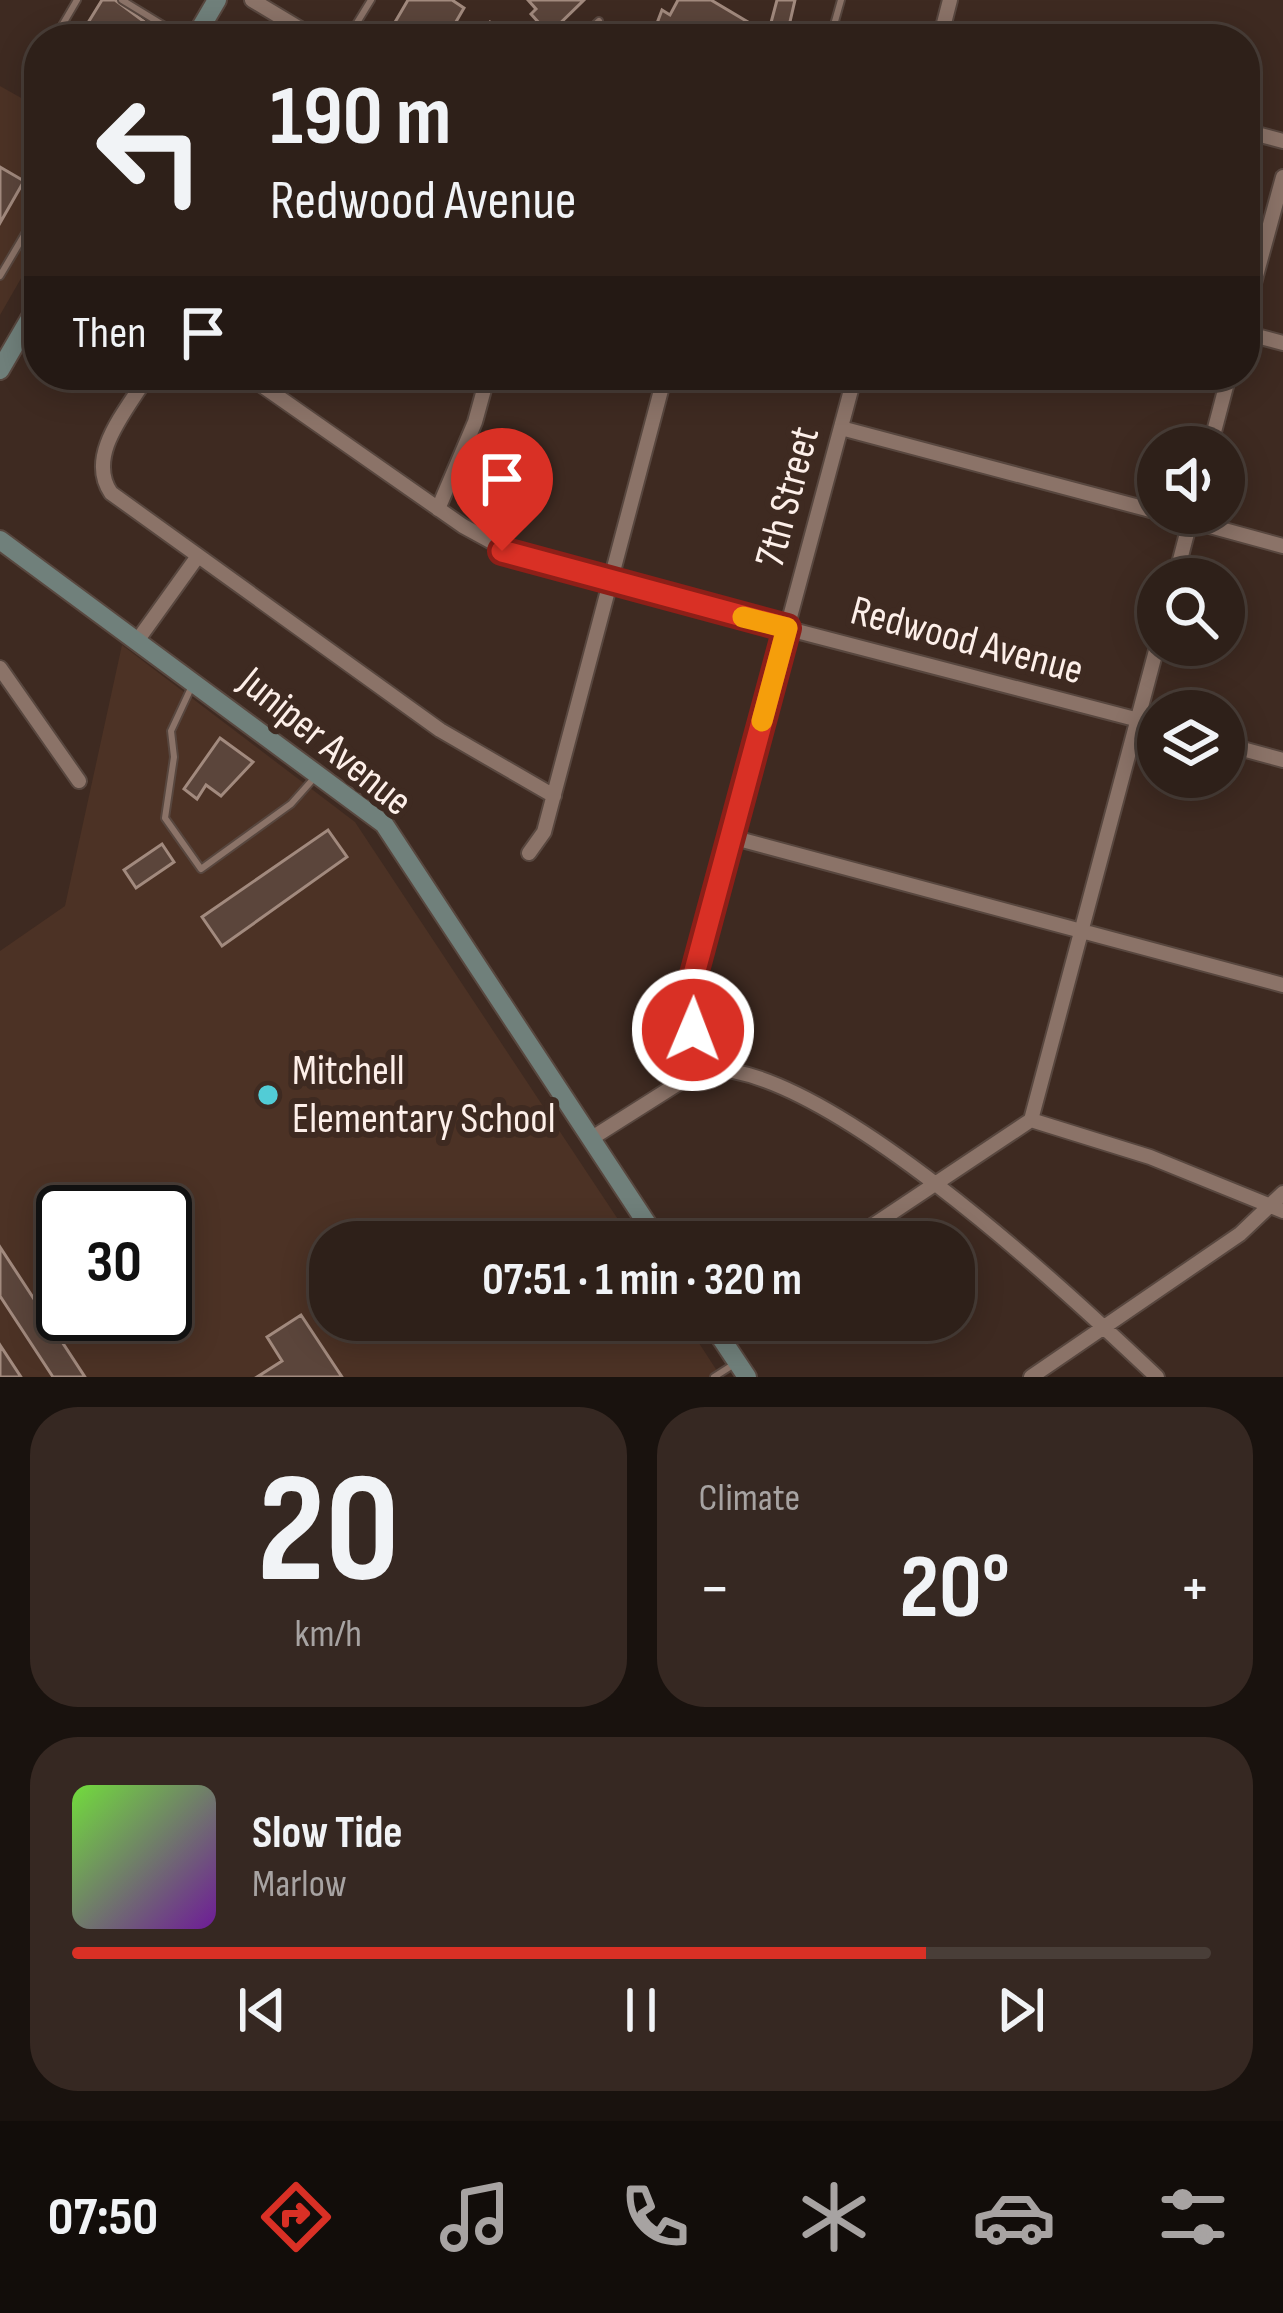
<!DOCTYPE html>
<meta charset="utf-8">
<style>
body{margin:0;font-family:"Sofia Sans Condensed",sans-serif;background:#362822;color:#f1f3f6;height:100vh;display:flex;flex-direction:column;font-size:45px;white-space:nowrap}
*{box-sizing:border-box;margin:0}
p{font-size:39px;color:#a7a3a2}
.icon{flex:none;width:66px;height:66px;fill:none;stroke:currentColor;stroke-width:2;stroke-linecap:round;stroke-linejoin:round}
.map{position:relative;height:1377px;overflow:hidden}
.drawer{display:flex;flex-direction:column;gap:30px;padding:30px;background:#19120e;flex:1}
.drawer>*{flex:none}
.guide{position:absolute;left:24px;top:24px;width:1236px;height:366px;border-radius:48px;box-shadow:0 6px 30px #0003,0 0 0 3px #493e38;background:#2e2019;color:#f1f3f6;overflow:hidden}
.fabs{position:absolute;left:1137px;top:426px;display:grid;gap:24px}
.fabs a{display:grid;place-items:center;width:108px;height:108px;border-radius:50%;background:#2e2019;box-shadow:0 6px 30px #0003,0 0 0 3px #493e38;font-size:60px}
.speed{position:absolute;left:36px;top:1185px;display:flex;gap:24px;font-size:60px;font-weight:700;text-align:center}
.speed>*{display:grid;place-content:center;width:156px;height:156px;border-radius:50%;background:#2e2019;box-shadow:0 6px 30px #0003,0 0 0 3px #493e38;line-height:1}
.speed .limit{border:6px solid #111;border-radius:18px;background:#fff;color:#111}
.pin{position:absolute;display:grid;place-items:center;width:102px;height:102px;color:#fff;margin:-123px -51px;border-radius:50% 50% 50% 0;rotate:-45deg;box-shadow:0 0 12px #0007}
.pin .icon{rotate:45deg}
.me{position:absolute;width:132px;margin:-66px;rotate:1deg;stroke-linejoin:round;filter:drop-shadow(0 0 9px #0008)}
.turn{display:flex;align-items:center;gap:42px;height:252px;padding:0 48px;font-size:54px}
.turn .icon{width:156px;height:156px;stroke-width:2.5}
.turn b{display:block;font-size:84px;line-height:102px}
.then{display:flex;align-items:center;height:114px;padding:0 48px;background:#0003;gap:24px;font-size:45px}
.big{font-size:90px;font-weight:700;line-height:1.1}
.drawer .card{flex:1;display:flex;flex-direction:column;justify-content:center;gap:18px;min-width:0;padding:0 42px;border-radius:48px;background:#362822}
.drawer .dial{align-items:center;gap:0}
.dial b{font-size:156px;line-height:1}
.song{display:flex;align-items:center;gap:36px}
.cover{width:144px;height:144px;border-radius:18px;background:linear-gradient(135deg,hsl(100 70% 55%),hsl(280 70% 35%))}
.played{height:12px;border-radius:6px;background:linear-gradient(90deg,#d93025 75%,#493e38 75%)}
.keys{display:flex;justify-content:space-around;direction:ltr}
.heat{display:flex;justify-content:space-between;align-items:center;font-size:66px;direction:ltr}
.drawer .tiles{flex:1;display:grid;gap:30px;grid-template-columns:1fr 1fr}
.card:last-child{grid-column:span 2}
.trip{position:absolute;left:309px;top:1221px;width:666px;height:120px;border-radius:48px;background:#2e2019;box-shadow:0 6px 30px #0003,0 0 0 3px #493e38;font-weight:700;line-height:120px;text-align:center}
.tab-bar{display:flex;height:192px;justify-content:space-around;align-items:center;background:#120d0a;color:#a7a3a2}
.tab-bar .icon{width:84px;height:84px}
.tab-bar .active{color:#d93025}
.tab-bar b{font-size:54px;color:#f1f3f6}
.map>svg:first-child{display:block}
.built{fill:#4c3225;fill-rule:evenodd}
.building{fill:#5b453b;stroke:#a28a7e;stroke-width:3}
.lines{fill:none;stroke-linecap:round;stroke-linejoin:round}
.lane-casing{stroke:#58473f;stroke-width:10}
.street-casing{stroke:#58473f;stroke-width:18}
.secondary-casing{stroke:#58473f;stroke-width:22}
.lane{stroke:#8b7368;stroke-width:6}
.street{stroke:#8b7368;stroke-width:14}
.secondary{stroke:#70807b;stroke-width:18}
.route-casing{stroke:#8d1f18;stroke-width:30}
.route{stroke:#d93025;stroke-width:21}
.slow{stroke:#f59e0b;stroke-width:21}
.poi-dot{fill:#52ccd6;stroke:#3e2a21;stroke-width:4.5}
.labels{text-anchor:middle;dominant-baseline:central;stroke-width:12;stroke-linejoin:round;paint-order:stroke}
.street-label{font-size:42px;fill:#fdefe9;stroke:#3e2a21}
.poi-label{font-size:42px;fill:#fdefe9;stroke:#3e2a21;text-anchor:start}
</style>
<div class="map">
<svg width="1283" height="1377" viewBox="0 0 1283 1377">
<rect width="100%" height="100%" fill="#3e2a21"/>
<path class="built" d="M0,86l39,22v139l-39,68z
M122,645l233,177 278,420h-303v78h354l37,57h-721v-426l65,-45zM63,1212h102v102h-102z"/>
<path class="building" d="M102,0h13l35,26 -7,13h-65z
M408,0h44l12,8 -18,31h-38l-17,-10z
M528,0h56l-35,34 -18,-20 5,-5z
M678,0h33l57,34 9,-34h18l-9,39h-53l-24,-14 -9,14h-49l11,-29 8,5z
M490,22l27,17h-37z
M0,167l24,14 -24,42z
M220,738l33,24 -32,34 -15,-11 -9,14 -13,-10z
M328,830l19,27 -125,89 -20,-29z
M162,844l12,18 -38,26 -12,-18z
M0,1247l85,130h-32l-53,-81z
M301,1315l41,62h-85l25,-16 -15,-24z
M0,1345l21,32h-21z"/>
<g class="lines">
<defs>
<path id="lane" d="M122,0l64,39
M60,29l17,-29
M347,39l24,-39
M580,39l19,-18
M830,39l11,-39
M37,64l2,-3
M0,276l39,-66
M191,688l-20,43 3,26 -9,61 36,51 90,-65 24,-27
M714,1377l22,-14"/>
<path id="street" d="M252,0l65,39
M940,39l10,-39
M1245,131l38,10
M1245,316l38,-139
M1245,333l38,10
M148,375c-20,34 -63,80 -37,118l329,237 114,66
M247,375l216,151 64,35 631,164
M841,428l317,84
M1210,447l19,-72
M438,509l37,-87 13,-47
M1162,513l121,33
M1175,579l17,-65
M137,641l61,-85
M0,668l79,113
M1224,744l59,16
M731,837l552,148
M529,853l15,-21 121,-457
M701,1069l-8,-39v-52l162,-603
M1031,1120l119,37 133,54
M592,1138l109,-69c119,-11 369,226 456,308
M848,1242l183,-122 127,-477
M1031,1377l209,-143 43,-41"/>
<path id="secondary" d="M194,39l23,-39
M0,370l39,-67
M0,540l384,284 275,418
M709,1320l38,57"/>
</defs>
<use href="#lane" class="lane-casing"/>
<use href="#street" class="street-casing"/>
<use href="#secondary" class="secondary-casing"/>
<use href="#lane" class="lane"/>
<use href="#street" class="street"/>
<use href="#secondary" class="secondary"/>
</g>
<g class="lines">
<defs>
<path id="route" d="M502,551l285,77 -94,350v52"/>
</defs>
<use href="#route" class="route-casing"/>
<use href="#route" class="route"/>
<path class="slow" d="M743,617l44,11 -25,93"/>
</g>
<circle class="poi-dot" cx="268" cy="1095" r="12"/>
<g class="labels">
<g class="street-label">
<text transform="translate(788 497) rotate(-75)">7th Street</text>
<text transform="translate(967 641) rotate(15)">Redwood Avenue</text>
<text transform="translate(325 742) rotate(39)">Juniper Avenue</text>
</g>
<g class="poi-label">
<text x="292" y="1071">Mitchell<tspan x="292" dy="48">Elementary School</tspan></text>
</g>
</g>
</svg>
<div class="fabs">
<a><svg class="icon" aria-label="sound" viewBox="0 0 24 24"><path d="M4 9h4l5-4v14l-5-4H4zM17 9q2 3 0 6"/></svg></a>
<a><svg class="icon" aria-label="search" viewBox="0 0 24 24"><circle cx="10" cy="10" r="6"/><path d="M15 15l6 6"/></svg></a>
<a><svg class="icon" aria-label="layers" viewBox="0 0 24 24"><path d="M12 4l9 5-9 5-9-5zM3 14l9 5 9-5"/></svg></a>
</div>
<div class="speed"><div class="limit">30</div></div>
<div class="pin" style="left:502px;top:551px;background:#d93025"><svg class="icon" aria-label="arrive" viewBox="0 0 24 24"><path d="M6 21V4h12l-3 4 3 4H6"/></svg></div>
<svg class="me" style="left:693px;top:1030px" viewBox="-20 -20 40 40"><circle r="17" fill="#d93025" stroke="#fff" stroke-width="3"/><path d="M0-11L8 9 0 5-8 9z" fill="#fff"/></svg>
<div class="trip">07:51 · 1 min · 320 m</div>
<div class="guide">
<div class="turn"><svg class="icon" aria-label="left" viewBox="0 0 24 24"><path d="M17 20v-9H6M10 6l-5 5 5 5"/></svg><div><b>190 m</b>Redwood Avenue</div></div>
<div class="then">Then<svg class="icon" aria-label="arrive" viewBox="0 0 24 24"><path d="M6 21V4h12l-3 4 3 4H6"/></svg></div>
</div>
</div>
<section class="drawer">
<div class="tiles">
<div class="card dial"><b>20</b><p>km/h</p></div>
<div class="card"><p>Climate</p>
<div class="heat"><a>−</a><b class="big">20°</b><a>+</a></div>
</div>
<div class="card">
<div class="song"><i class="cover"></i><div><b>Slow Tide</b><p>Marlow</p></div></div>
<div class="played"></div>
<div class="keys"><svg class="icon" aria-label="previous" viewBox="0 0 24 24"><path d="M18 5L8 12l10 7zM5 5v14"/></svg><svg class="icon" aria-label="pause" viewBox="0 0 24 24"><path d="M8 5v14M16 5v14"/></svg><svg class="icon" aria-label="next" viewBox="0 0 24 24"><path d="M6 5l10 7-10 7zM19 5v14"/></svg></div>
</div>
</div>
</section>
<nav class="tab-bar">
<b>07:50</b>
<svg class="icon active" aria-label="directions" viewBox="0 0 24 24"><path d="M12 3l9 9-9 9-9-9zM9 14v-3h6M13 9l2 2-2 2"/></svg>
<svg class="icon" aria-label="music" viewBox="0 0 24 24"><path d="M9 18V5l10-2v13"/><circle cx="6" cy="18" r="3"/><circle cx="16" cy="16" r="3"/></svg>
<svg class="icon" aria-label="phone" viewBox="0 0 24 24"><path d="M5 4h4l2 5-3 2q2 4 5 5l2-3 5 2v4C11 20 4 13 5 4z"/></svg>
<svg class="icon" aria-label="climate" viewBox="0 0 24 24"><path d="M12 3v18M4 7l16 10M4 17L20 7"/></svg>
<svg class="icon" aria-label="car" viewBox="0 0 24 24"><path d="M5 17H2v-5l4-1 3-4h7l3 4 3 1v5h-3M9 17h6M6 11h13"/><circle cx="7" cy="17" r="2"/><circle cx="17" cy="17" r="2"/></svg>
<svg class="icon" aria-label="filters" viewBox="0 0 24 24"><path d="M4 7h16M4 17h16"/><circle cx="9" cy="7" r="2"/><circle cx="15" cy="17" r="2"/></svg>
</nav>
